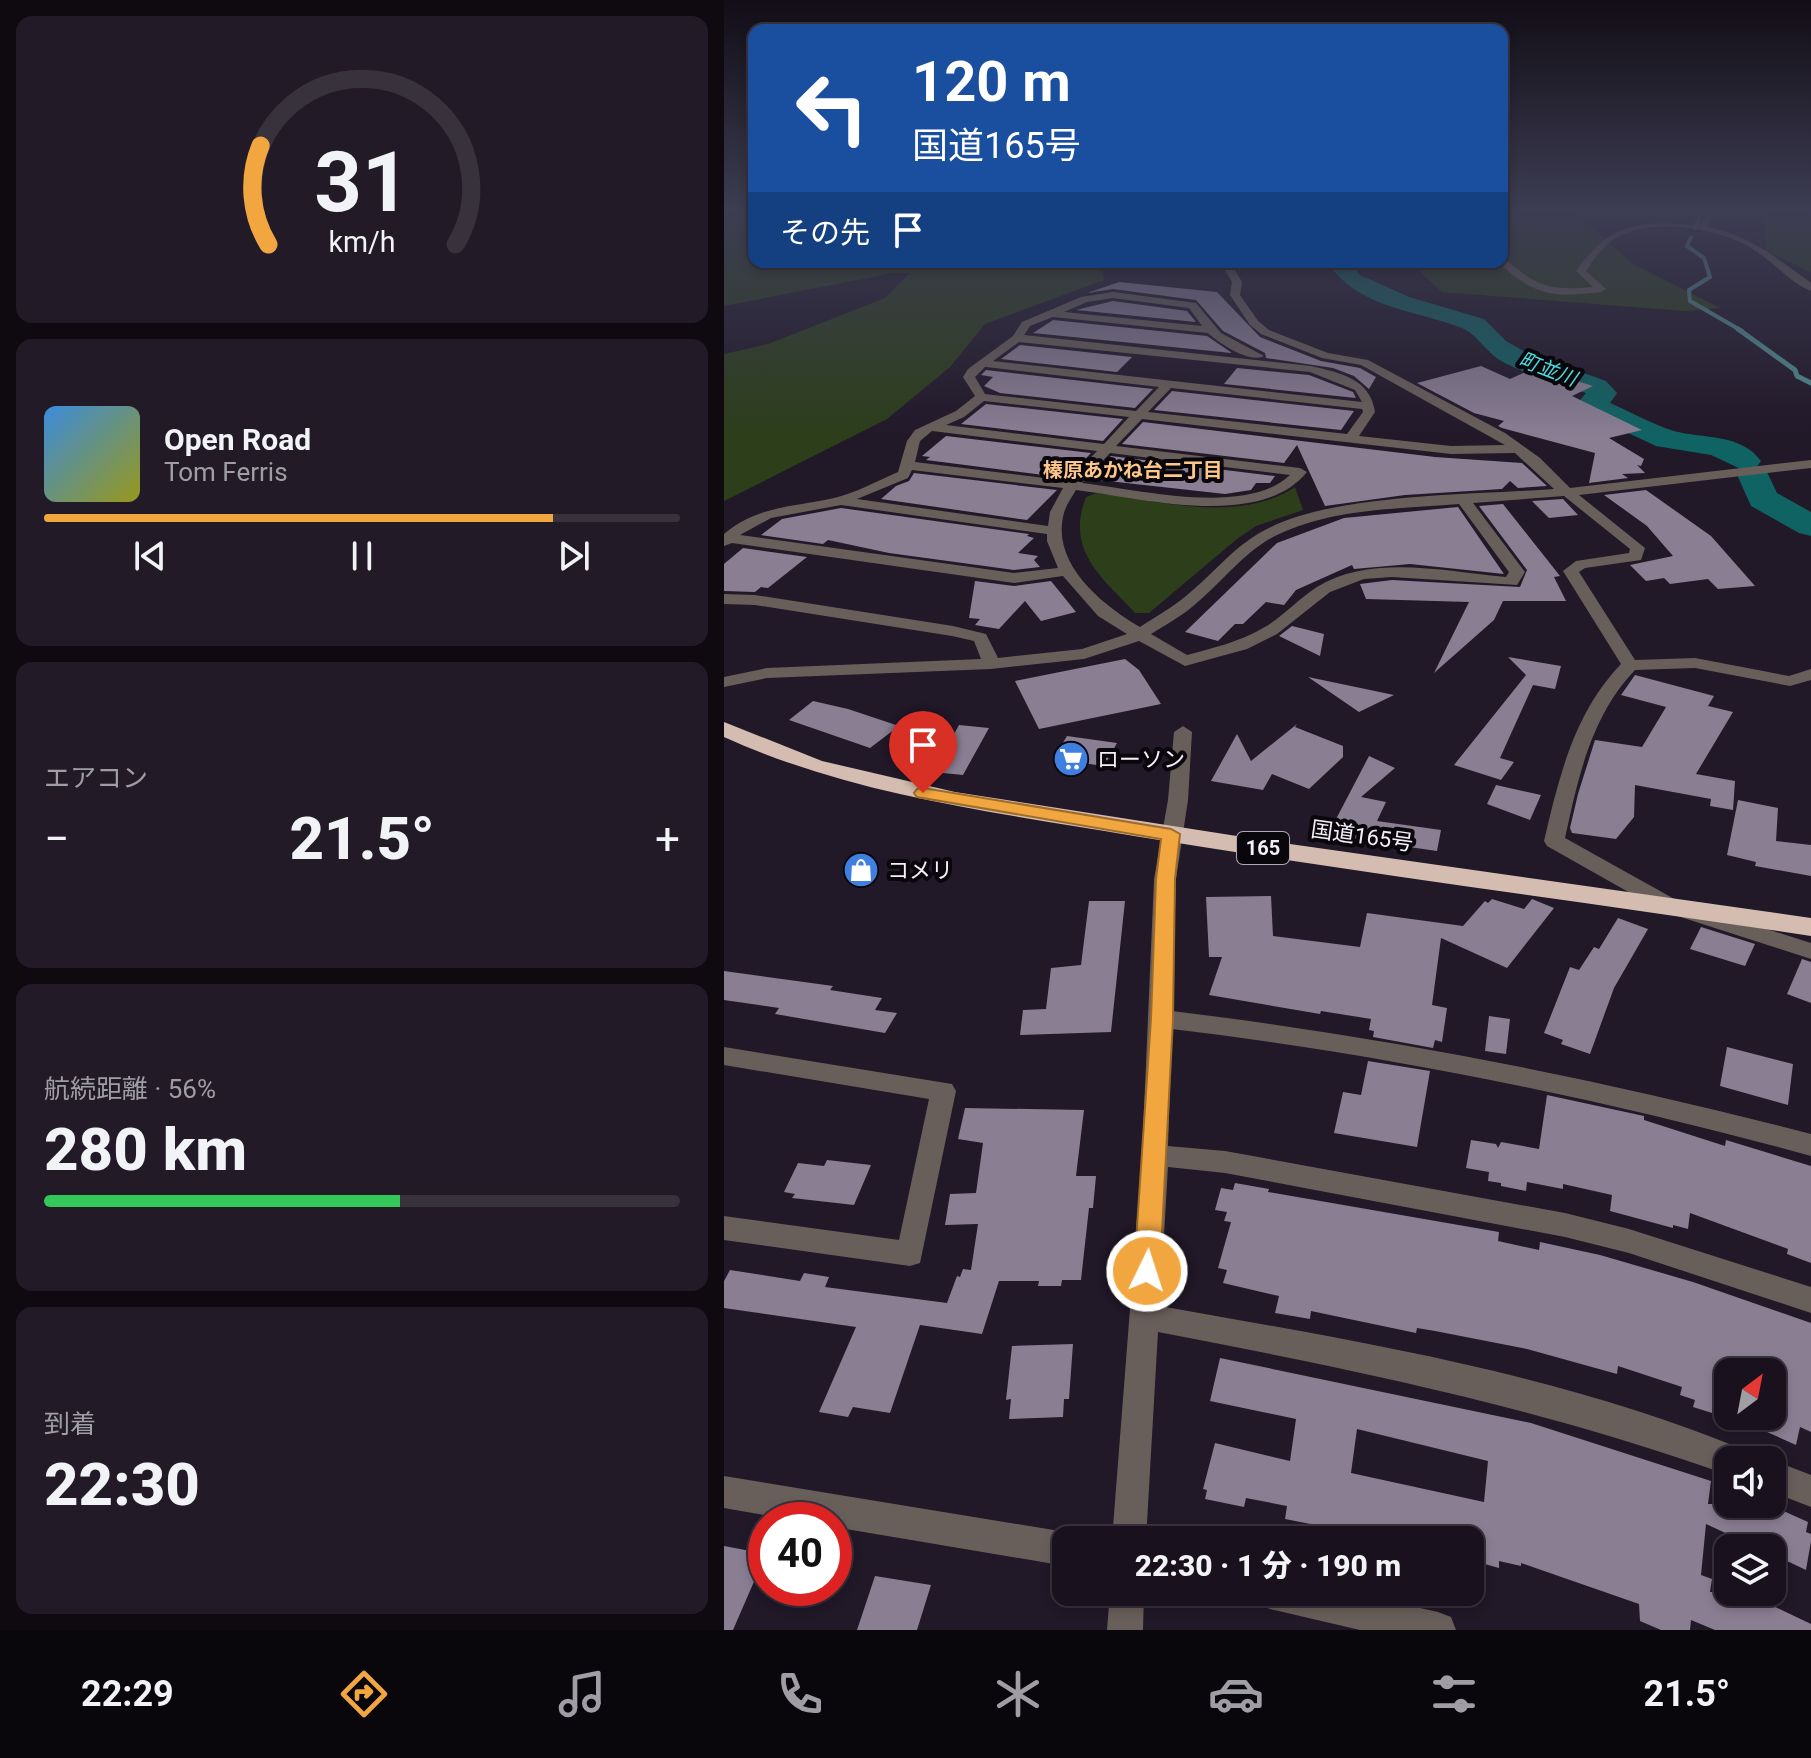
<!DOCTYPE html>
<html lang="ja">
<meta charset="utf-8">
<style>
body{margin:0;font-family:Roboto,"Noto Sans JP",sans-serif;background:#221b27;color:#f1f3f6;height:100vh;display:flex;flex-direction:column;font-size:30px;white-space:nowrap}
*{box-sizing:border-box;margin:0}
p{font-size:26px;color:#9f9ea4}
.icon{flex:none;width:44px;height:44px;fill:none;stroke:currentColor;stroke-width:2;stroke-linecap:round;stroke-linejoin:round}
.map{position:relative;flex:1;overflow:hidden}
.side{display:flex;flex-direction:column;gap:16px;padding:16px;background:#0e0a10;width:724px}
.side>*{flex:none}
.hud{position:absolute;left:24px;top:24px;width:760px;height:244px;border-radius:16px;box-shadow:0 4px 12px #0003,0 0 0 2px #37323c;background:#1a4fa0;color:#fff;overflow:hidden}
.needle{width:52px;rotate:32deg}
.buttons{position:absolute;left:990px;top:1358px;display:grid;gap:16px}
.buttons a{display:grid;place-items:center;width:72px;height:72px;border-radius:16px;background:#19121e;box-shadow:0 4px 12px #0003,0 0 0 2px #37323c;font-size:40px}
.speed{position:absolute;left:24px;top:1502px;display:flex;gap:16px;font-size:40px;font-weight:700;text-align:center}
.speed>*{display:grid;place-content:center;width:104px;height:104px;border-radius:50%;background:#19121e;box-shadow:0 4px 12px #0003,0 0 0 2px #37323c;line-height:1}
.speed .limit{border:12px solid #d22;background:#fff;color:#111}
.pin{position:absolute;display:grid;place-items:center;width:68px;height:68px;color:#fff;margin:-82px -34px;border-radius:50% 50% 50% 0;rotate:-45deg;box-shadow:0 0 8px #0007}
.pin .icon{rotate:45deg}
.me{position:absolute;width:88px;margin:-44px;rotate:4deg;stroke-linejoin:round;filter:drop-shadow(0 0 6px #0008)}
.turn{display:flex;align-items:center;gap:28px;height:168px;padding:0 32px;font-size:36px}
.turn .icon{width:104px;height:104px;stroke-width:2.5}
.turn b{display:block;font-size:56px;line-height:68px}
.then{display:flex;align-items:center;height:76px;padding:0 32px;background:#0003;gap:16px;font-size:30px}
.big{font-size:60px;font-weight:800;line-height:1.1}
.side .widget{flex:1;display:flex;flex-direction:column;justify-content:center;gap:12px;min-width:0;padding:0 28px;border-radius:16px;background:#221b27}
.side .dial{align-items:center;gap:0}
.dial svg{height:208px;overflow:visible;fill:none;stroke:#37323c;stroke-width:7;stroke-linecap:round;text-anchor:middle}
.dial text{fill:#f1f3f6;stroke:none}
.song{display:flex;align-items:center;gap:24px}
.cover{width:96px;height:96px;border-radius:12px;background:linear-gradient(135deg,hsl(210 70% 55%),hsl(60 70% 35%))}
.played{height:8px;border-radius:4px;background:linear-gradient(90deg,#f1a63f 80%,#37323c 80%)}
.keys{display:flex;justify-content:space-around;direction:ltr}
.heat{display:flex;justify-content:space-between;align-items:center;font-size:44px;direction:ltr}
.charge{height:12px;border-radius:6px;background:linear-gradient(90deg,#34c759 56%,#37323c 0)}
.trip{position:absolute;left:328px;top:1526px;width:432px;height:80px;border-radius:16px;background:#19121e;box-shadow:0 4px 12px #0003,0 0 0 2px #37323c;font-weight:800;line-height:80px;text-align:center}
.tabs{display:flex;height:128px;justify-content:space-around;align-items:center;background:#0a070c;color:#9f9ea4}
.tabs .icon{width:56px;height:56px}
.tabs .current{color:#f1a63f}
.tabs b{font-size:36px;color:#f1f3f6}
main{display:flex;flex:1;min-height:0}
.map>svg:first-child{display:block}
.green{fill:#2c3e1a}
.lines{fill:none;stroke-linecap:round;stroke-linejoin:round}
.stream-far1{stroke:#548d90;stroke-width:4}
.stream{stroke:#548d90;stroke-width:5}
.river{fill:#106363;fill-rule:evenodd}
.building{fill:#8a7e93;fill-rule:evenodd}
.minor{fill:#695f5a;fill-rule:evenodd}
.highway{fill:#d5bcb0;fill-rule:evenodd}
.route{fill:#f1a63f;stroke:#9d6c29;stroke-width:2}
.labels{text-anchor:middle;dominant-baseline:central;stroke-width:8;stroke-linejoin:round;paint-order:stroke}
.far-water-label{font-size:20px;font-style:italic;fill:#49dbdc;stroke:#09060c}
.far-neighbourhood-label{font-size:20px;font-weight:bold;fill:#fcc788;stroke:#09060c}
.shield{fill:#09060c;stroke:#aea8b2;stroke-width:2}
.shield-label{font-size:20px;font-weight:bold;fill:#f4eef9}
.poi-label{font-size:22px;fill:#f4eef9;stroke:#09060c;text-anchor:start}
.street-label{font-size:22px;fill:#f4eef9;stroke:#09060c}
</style>
<main>
<section class="side">
<div class="widget dial"><svg viewBox="0 0 100 80">
<path d="M14 69A42 42 0 1 1 86 69"/>
<path d="M14 69A42 42 0 0 1 11 31" stroke="#f1a63f"/>
<text x="50" y="56" font-size="32" font-weight="700">31</text>
<text x="50" y="72" font-size="11">km/h</text>
</svg></div>
<div class="widget">
<div class="song"><i class="cover"></i><div><b>Open Road</b><p>Tom Ferris</p></div></div>
<div class="played"></div>
<div class="keys"><svg class="icon" aria-label="previous" viewBox="0 0 24 24"><path d="M18 5L8 12l10 7zM5 5v14"/></svg><svg class="icon" aria-label="pause" viewBox="0 0 24 24"><path d="M8 5v14M16 5v14"/></svg><svg class="icon" aria-label="next" viewBox="0 0 24 24"><path d="M6 5l10 7-10 7zM19 5v14"/></svg></div>
</div>
<div class="widget"><p>エアコン</p>
<div class="heat"><a>−</a><b class="big">21.5°</b><a>+</a></div>
</div>
<div class="widget"><p>航続距離 · 56%</p><b class="big">280 km</b><div class="charge"></div></div>
<div class="widget"><p>到着</p><b class="big">22:30</b></div>
</section>
<div class="map">
<svg width="1087" height="1630" viewBox="0 0 1087 1630">
<rect width="100%" height="100%" fill="#211828"/>
<path class="green" d="M0,210h30v52h324l24,4 2,14 -119,44 -35,43 -63,52 -163,82v-147l44,-10 117,-46 25,-25h-17l-169,33z
M778,210h69l62,54 87,44 -34,3 -244,-19 -23,-21 5,-9h78z
M1040,210h47v62l-45,-21z
M571,487l8,23 -47,16 -19,13 -88,74h-14c-33,-36 -70,-62 -49,-116l11,-4c62,8 141,31 198,-6z"/>
<g class="lines">
<path class="stream-far1" d="M971,228l8,-18
M967,237l-4,9 17,12 6,19 -21,13 1,11 52,30"/>
<path class="stream" d="M1014,329l57,41 2,6 14,7"/>
<path class="river" d="M603,262h23l10,13 49,22 75,22 22,22 19,11 81,29 11,12 -7,10c21,9 42,21 64,28 29,8 67,2 87,30l-5,7 10,2 11,23 34,19v24l-12,-3 -48,-27 -13,-29 5,-7 -32,-15 -55,-9 -75,-35 -5,-6 10,-12c-27,-10 -56,-17 -81,-30 -17,-8 -27,-28 -43,-35 -49,-19 -103,-19 -135,-66z"/>
</g>
<path class="building" d="M395,282l98,10 43,45 61,24 39,7 16,9 -7,12 -15,-13 -21,-8 -67,-10 -1,-5 -42,-22 -27,-31 -83,-11 -26,4z
M389,301l74,10 9,11 -120,-12z
M329,320l154,16 25,17 -199,-20z
M296,345l112,12 -15,15 -116,-13z
M757,366l29,13 24,-11 59,18 -21,10 70,34 -33,8 35,21 -3,7 -4,-1 8,8 -23,1 6,4 -39,5 6,-30 -93,-25 -4,-2 6,-5 -30,-8 -57,-30z
M513,368l72,7 44,17 3,6 -132,-14z
M262,370l167,19 -18,19 -135,-15 -16,-7 9,-9 -12,-2z
M448,391l182,20 -13,19 -187,-20z
M262,404l137,15 -20,22 -142,-17z
M419,422l292,35 87,6 25,23 -29,2 -8,-7 -8,8 -97,6 -80,11 -28,-61 -13,18 -162,-19z
M222,436l145,17 -24,25 -141,-18 4,-3 -8,-1z
M387,456l164,20 -5,7h-14l-5,7 -26,4 -135,-15z
M190,473l143,17 -30,30 -146,-21 15,-13 13,-5z
M922,490l65,46 44,50 -37,3 -10,-10 -38,5 -6,-6 -18,3 -16,-16 43,-9 -26,-30 -43,-31z
M839,499l15,16 -29,3 -17,-17z
M779,504l57,72 -6,1 12,24h-63l-9,19 -60,53 35,-71 -103,-3 -6,-15 32,-4 128,7 7,-17 -48,-64z
M734,507l46,67 -94,-10 -56,5 -2,-4 -56,25 -12,15 -18,-3 -23,22h-8l-17,17 -33,-9 92,-89 67,-25z
M117,508l188,26 -2,2 7,2 -16,15 20,3 -4,4 6,7 -26,3 -125,-17 -61,-13 -5,4 -62,-9 21,-16z
M19,548l64,9 -39,31 -7,-1 -6,5 -31,-1v-27z
M251,581l39,5 37,-5 25,31 -35,9 -16,-20 -26,28 -24,-4 5,-6 -11,-1z
M568,626l32,8 -4,22 -41,-20z
M784,657l53,9 -6,23 -22,-4 -33,73 14,4 -13,18 -47,-15 72,-90z
M401,659l14,11 22,34 -122,25 -24,-48z
M911,675l79,21 -6,10 25,6 -37,62 39,7 -2,29 -23,-4 1,-7 -76,-14 -1,32 -18,22 -44,-6 -2,-5 8,-34 17,-54 47,7 24,-40 -45,-12z
M584,677l86,18 -35,17z
M89,701l35,8 51,17 -29,22 -81,-28z
M573,724l-2,3 48,19v11l-34,32 -37,-15 -9,16 -52,-9 26,-47 14,27z
M235,725l30,3 -26,47 -30,-3z
M343,736l50,7 -13,23 -51,-7z
M645,756l26,12 -34,29 25,5 -9,19 64,9 -4,21 -70,-10 -2,5 -35,-7 8,-18h-3z
M772,785l45,10 -11,25 -43,-16z
M1014,800l40,8 -2,33 35,4v31l-56,-10 1,-4 -29,-7z
M547,896l2,40 87,11 7,-34 96,13 22,-25 3,2 4,-4 32,10 8,-10 22,9 -47,60 -66,-30 -9,67 15,3 -5,34 -7,-2 -2,8 -60,-11 1,-6 -5,-1 2,-11 -50,-8 -1,3 -111,-19 13,-38h-13l-3,-60z
M365,901h36l-14,131 -91,3 3,-25 23,-1 5,-41 30,-3z
M894,918l30,11 -34,59 -24,66 -29,-10 2,-4 -19,-7 26,-66 9,3 15,-23 5,2z
M977,927l54,17 -10,22 -55,-17z
M1078,959l9,3v41l-24,-9z
M0,971l109,15 -3,4 52,8 -7,12 22,3 -12,20 -110,-19 4,-6 -55,-8z
M765,1016l21,3 -4,35 -21,-3z
M1003,1047l66,17 -5,41 -68,-19z
M644,1061l62,10 -13,76 -83,-14 9,-41 18,3z
M823,1095l97,21v4l81,26 1,-6 85,26v97l-24,-9 1,-5 -98,-36 -2,16 -15,-4v3l-63,-17 2,-16 -49,-11v5l-36,-7 -1,9 -25,-5v-3l-13,-2 1,-9 -23,-4 5,-28 25,4 2,4 3,-6 38,7z
M241,1108l119,2 -8,66h20l-3,32h-4l-8,72h-19l-1,6h-23l1,-5h-40l-17,53 -62,-9 -30,88 -37,-6 -5,10 -29,-5 37,-85 -132,-19v-27l6,-11 70,11 4,-8 25,4 -4,10 122,16 10,-27 3,1 3,-8 8,1 7,-46 -33,1 5,-31 26,-1 7,-50 -25,-4z
M103,1160l44,5 -17,40 -62,-7 3,-4 -11,-2 14,-29 26,3z
M511,1183l34,6 -1,3 231,40 -1,9 41,9 1,-8 60,13 93,27 118,41v109l-11,-5 -4,18 -65,-29h41v-44h-44v46l-35,-11 2,-7 -15,-5 2,-8 -64,-21 -1,8 -90,-25 -92,-18 -18,-3 -1,5 -105,-22 -1,8 -35,-6 4,-17 -56,-13 4,-13 -9,-2 13,-46 -7,-1 3,-9 -12,-2 6,-22 12,2z
M349,1344l-4,55h-5l-1,18 -54,2 2,-20 -5,1 6,-54z
M496,1358l311,65 180,58 -3,23h60l40,18 -2,10 5,2v7l-5,29 -34,-16v-6h-14l-52,-24 -5,51 11,4 -2,13h34l67,32v6h-96l-24,-10 -1,10h-29l-21,-9 -1,-17 -118,-41v3l-22,-5v7l-29,-8v-20h-105l1,-5 -81,-16 2,-13 -41,-8 -2,9 -39,-8 2,-9 -4,-1 12,-46 75,18 6,-42 -86,-18zM633,1429l131,32 -4,41 -133,-29z
M0,1546l42,8 -33,76h-9z
M151,1576l56,9 -14,45h-60z"/>
<g class="lines">
<path class="minor" d="M985,210h8l-10,17c42,8 70,31 104,56v8c-22,-9 -39,-31 -60,-43 -34,-20 -94,-30 -131,-12 -15,7 -25,21 -34,35l20,18 -5,3c-48,6 -68,3 -103,-30l7,-3c33,28 44,32 88,28l-17,-16c33,-48 67,-52 123,-45z
M500,262h10l-1,5 9,15 -2,13 18,26 11,9 59,23 40,7 137,73 35,25 30,30 241,-28v8l-232,27 66,53 -4,12 -56,8 -6,4 56,88 60,-2 94,18 22,-7v11l-21,6 -95,-18 -60,2c-44,46 -57,108 -70,168l113,63 133,42v16l-149,-48 -115,-65 -3,-5c15,-64 30,-128 77,-177l-58,-93 13,-10 53,-8 1,-4 -66,-53 -91,7 52,69 -8,13 -125,-8 -28,2 -34,13 -53,42 -30,15 -62,17 -46,-25 -55,18 -93,10 -224,9 -43,9v-10l43,-9 214,-9 -7,-18 -22,-5 -197,-31 -31,-1v-10l31,1 198,31 33,8 12,24 84,-9 45,-15 -29,-18 -35,-40 -49,7 -282,-40 -8,3v-12c32,-28 70,-27 110,-36 22,-5 43,-17 64,-26l9,-31 8,-11 41,-19 19,-15 -12,-19 5,-8 45,-33 9,-14 59,-25 32,-5 83,11 25,30 43,23c-14,8 -45,-13 -56,-23l-155,-16 -23,9 -6,9 287,31c29,7 59,12 64,46l-16,24 92,10 54,-1 -144,-80 -39,-7 -61,-24 -11,-9 -20,-30 2,-13 -9,-15zM389,298l76,10 13,18 -138,-14 23,-10zM295,342l291,30 45,18 7,12 -369,-41zM261,367h1l173,20 -23,24 -151,-17 -10,-17zM447,388l191,21 1,3 -16,22 -199,-22zM260,401l145,16 -25,27 -158,-19 18,-8zM418,419l309,35 64,-1 39,36c-79,6 -221,4 -289,41 -33,17 -55,48 -84,70 -13,10 -28,18 -41,27 -38,-22 -90,-64 -76,-114 2,-8 8,-16 12,-23 65,8 184,40 231,-18l-7,-4 -184,-22zM208,431l165,20 -29,30 -153,-19 5,-21zM386,453l180,22c-44,42 -153,14 -208,8zM188,470l151,18 -13,24 -2,14 -191,-27 51,-21zM735,504l50,68 -3,5c-59,-5 -134,-24 -189,10 -19,12 -34,30 -54,41 -24,14 -50,20 -76,27l-36,-21c14,-9 29,-17 41,-27 29,-23 52,-56 85,-72 56,-27 122,-26 182,-31zM117,505l206,29v7l11,27 -44,5 -274,-38 31,-17z
M459,726l9,6 -4,68 -12,79 -4,132c216,26 428,68 639,123v22c-211,-58 -423,-101 -639,-127l-4,117 57,5 340,62 64,16 182,58v26l-182,-60 -64,-16 -340,-64 -57,-6 -8,139c195,35 398,67 582,143l5,11h-19v15c-186,-67 -377,-106 -570,-143l-12,208h-34l30,-385 12,-276 14,-79 6,-68z
M0,1047l228,37 4,7 -36,172 -10,3 -186,-26v-24l175,24 30,-141 -205,-34z
M1048,1460l39,15v32l-39,-15z
M0,1476l342,56 13,8h-13v26l-232,-39v-7h-41l-69,-12z
M386,1592h34l-1,38h-36z
M529,1592h95l90,20 13,5 5,13h-96l-90,-21 -12,-5z"/>
<path class="highway" d="M0,722l98,39 133,31 321,50 535,76v18c-225,-34 -452,-63 -677,-100 -139,-24 -280,-40 -410,-99z"/>
</g>
<linearGradient id="sky" x2="0" y2="1"><stop stop-color="#120d16"/><stop offset="0.48" stop-color="#3d3d53"/><stop offset="1" stop-color="#3d3d53" stop-opacity="0"/></linearGradient>
<rect width="1087" height="438" fill="url(#sky)"/>
<path class="route" d="M199,788l248,41 9,5 -5,45 -2,140 -13,252 -4,9 -9,3 -9,-3 -4,-9 17,-252 5,-140 5,-40 -244,-42 -3,-4 3,-4z"/>
<defs>
<symbol id="supermarket-disc" viewBox="-11 -11 22 22"><circle r="9.5" fill="#3f7fe0" stroke="#09060c"/><path d="M-6-5.5h2.5l.6 2H6L4.5 2H-2.5L-4.4-4H-6ZM-1.5 3.2a1.3 1.3 0 1 0 .1 0ZM3 3.2a1.3 1.3 0 1 0 .1 0Z" fill="#fff"/></symbol>
<symbol id="shop-disc" viewBox="-11 -11 22 22"><circle r="9.5" fill="#3f7fe0" stroke="#09060c"/><path d="M-5-2.5h2.3a2.7 3.5 0 0 1 5.4 0H5L5.5 6h-11ZM-1.5-2.5h3a1.5 2.3 0 0 0-3 0Z" fill="#fff"/></symbol>
</defs>
<g fill-rule="evenodd">
<use href="#supermarket-disc" x="327" y="739" width="40" height="40"/>
<use href="#shop-disc" x="117" y="850" width="40" height="40"/>
</g>
<g class="labels">
<g class="far-water-label">
<text transform="translate(824 369) rotate(21)">町並川</text>
</g>
<g class="far-neighbourhood-label">
<text x="409" y="470">榛原あかね台二丁目</text>
</g>
<rect class="shield" x="513" y="832" width="52" height="32" rx="6"/>
<g class="shield-label">
<text x="539" y="848">165</text>
</g>
<g class="poi-label">
<text x="373" y="759">ローソン</text>
<text x="163" y="870">コメリ</text>
</g>
<g class="street-label">
<text transform="translate(638 836) rotate(8)">国道165号</text>
</g>
</g>
</svg>
<div class="buttons">
<a><svg class="needle" viewBox="-14 -14 28 28"><path d="M0-13l5 13h-10z" fill="#e53935"/><path d="M0 13l5-13h-10z" fill="#9f9ea4"/></svg></a>
<a><svg class="icon" aria-label="sound" viewBox="0 0 24 24"><path d="M4 9h4l5-4v14l-5-4H4zM17 9q2 3 0 6"/></svg></a>
<a><svg class="icon" aria-label="layers" viewBox="0 0 24 24"><path d="M12 4l9 5-9 5-9-5zM3 14l9 5 9-5"/></svg></a>
</div>
<div class="speed"><div class="limit">40</div></div>
<div class="pin" style="left:199px;top:793px;background:#d93025"><svg class="icon" aria-label="arrive" viewBox="0 0 24 24"><path d="M6 21V4h12l-3 4 3 4H6"/></svg></div>
<svg class="me" style="left:423px;top:1271px" viewBox="-20 -20 40 40"><circle r="17" fill="#f1a63f" stroke="#fff" stroke-width="3"/><path d="M0-11L8 9 0 5-8 9z" fill="#fff"/></svg>
<div class="trip">22:30 · 1 分 · 190 m</div>
<div class="hud">
<div class="turn"><svg class="icon" aria-label="left" viewBox="0 0 24 24"><path d="M17 20v-9H6M10 6l-5 5 5 5"/></svg><div><b>120 m</b>国道165号</div></div>
<div class="then">その先<svg class="icon" aria-label="arrive" viewBox="0 0 24 24"><path d="M6 21V4h12l-3 4 3 4H6"/></svg></div>
</div>
</div>
</main>
<nav class="tabs">
<b>22:29</b>
<svg class="icon current" aria-label="directions" viewBox="0 0 24 24"><path d="M12 3l9 9-9 9-9-9zM9 14v-3h6M13 9l2 2-2 2"/></svg>
<svg class="icon" aria-label="music" viewBox="0 0 24 24"><path d="M9 18V5l10-2v13"/><circle cx="6" cy="18" r="3"/><circle cx="16" cy="16" r="3"/></svg>
<svg class="icon" aria-label="phone" viewBox="0 0 24 24"><path d="M5 4h4l2 5-3 2q2 4 5 5l2-3 5 2v4C11 20 4 13 5 4z"/></svg>
<svg class="icon" aria-label="climate" viewBox="0 0 24 24"><path d="M12 3v18M4 7l16 10M4 17L20 7"/></svg>
<svg class="icon" aria-label="car" viewBox="0 0 24 24"><path d="M5 17H2v-5l4-1 3-4h7l3 4 3 1v5h-3M9 17h6M6 11h13"/><circle cx="7" cy="17" r="2"/><circle cx="17" cy="17" r="2"/></svg>
<svg class="icon" aria-label="filters" viewBox="0 0 24 24"><path d="M4 7h16M4 17h16"/><circle cx="9" cy="7" r="2"/><circle cx="15" cy="17" r="2"/></svg>
<b>21.5°</b>
</nav>
